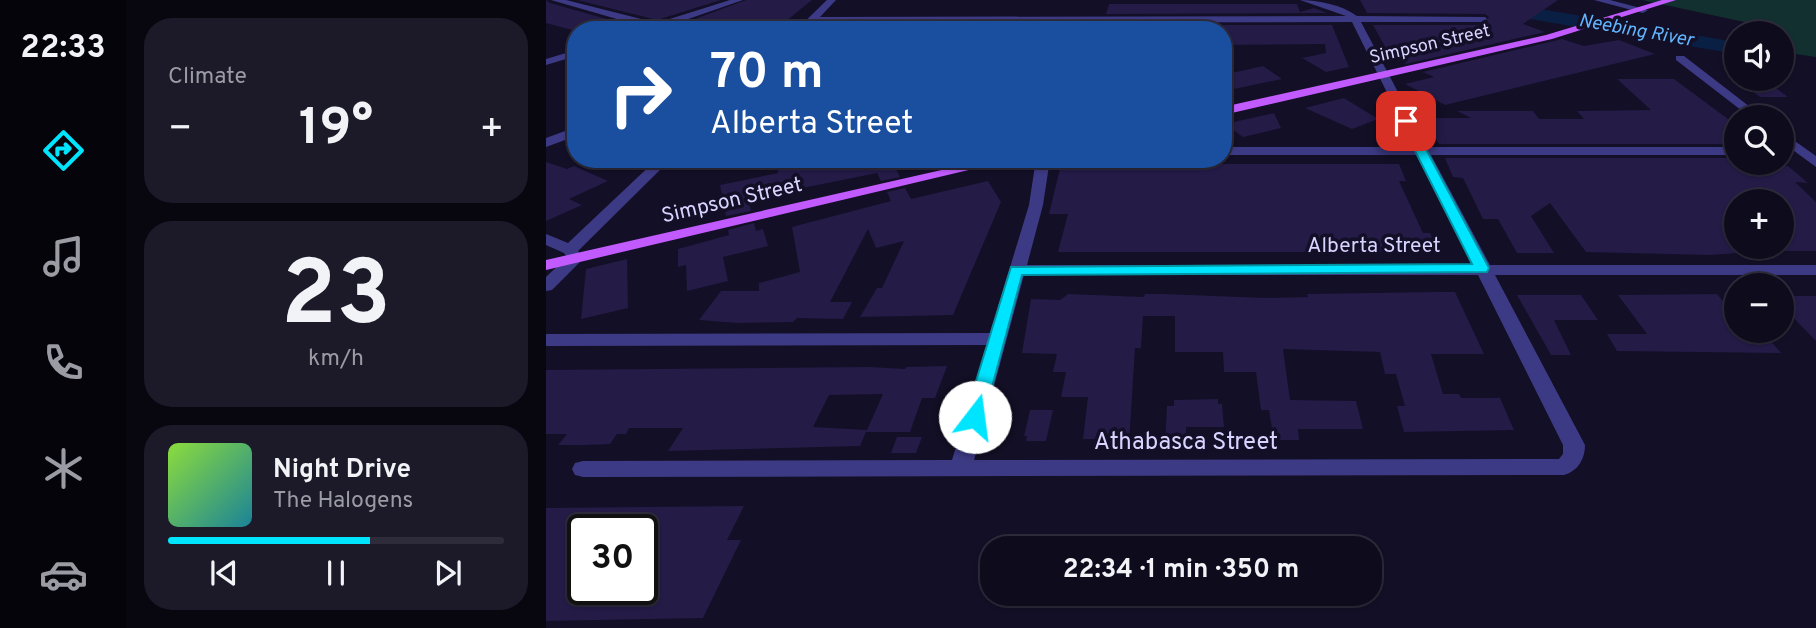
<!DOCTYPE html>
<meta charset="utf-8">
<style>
body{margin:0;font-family:Overpass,sans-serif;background:#1c1929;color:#f1f3f6;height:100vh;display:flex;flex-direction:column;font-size:26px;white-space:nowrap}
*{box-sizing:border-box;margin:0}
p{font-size:23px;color:#9b9ba3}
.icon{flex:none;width:38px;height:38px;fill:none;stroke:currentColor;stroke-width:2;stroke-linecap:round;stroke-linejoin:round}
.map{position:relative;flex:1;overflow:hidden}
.details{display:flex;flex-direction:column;gap:18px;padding:18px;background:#08060f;width:420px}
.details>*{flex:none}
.hud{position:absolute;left:21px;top:21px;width:665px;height:147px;border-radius:28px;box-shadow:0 2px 5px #0004,0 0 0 2px #2e2b3b;background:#1a4fa0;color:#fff;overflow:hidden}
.tools{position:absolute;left:1178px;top:21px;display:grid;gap:14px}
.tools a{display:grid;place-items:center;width:70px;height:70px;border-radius:50%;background:#0e0b1c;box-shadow:0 2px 5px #0004,0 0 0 2px #2e2b3b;font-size:35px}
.speed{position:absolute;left:21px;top:514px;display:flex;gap:14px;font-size:35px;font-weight:700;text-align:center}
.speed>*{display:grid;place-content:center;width:91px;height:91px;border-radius:50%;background:#0e0b1c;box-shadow:0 2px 5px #0004,0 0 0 2px #2e2b3b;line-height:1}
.speed .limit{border:4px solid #111;border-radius:10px;background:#fff;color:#111}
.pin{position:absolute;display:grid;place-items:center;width:60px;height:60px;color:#fff;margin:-30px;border-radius:14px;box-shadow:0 4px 10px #0006}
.me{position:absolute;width:77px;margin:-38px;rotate:15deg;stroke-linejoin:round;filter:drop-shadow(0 0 5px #0008)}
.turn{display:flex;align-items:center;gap:24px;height:147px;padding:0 28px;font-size:32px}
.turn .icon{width:91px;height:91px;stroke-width:2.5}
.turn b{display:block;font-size:49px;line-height:60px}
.big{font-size:52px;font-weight:700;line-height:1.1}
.details .tile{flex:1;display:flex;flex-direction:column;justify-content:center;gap:10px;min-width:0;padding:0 24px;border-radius:28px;background:#1c1929}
.details .dial{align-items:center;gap:0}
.dial b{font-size:91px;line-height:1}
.song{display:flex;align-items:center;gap:21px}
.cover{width:84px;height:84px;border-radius:10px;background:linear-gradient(135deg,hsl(90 70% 55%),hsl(190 70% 35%))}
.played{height:7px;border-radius:4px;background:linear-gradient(90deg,#00e5ff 60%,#2e2b3b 60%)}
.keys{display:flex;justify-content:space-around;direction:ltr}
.heat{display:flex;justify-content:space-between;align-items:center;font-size:38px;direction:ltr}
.trip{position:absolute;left:434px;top:536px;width:402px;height:70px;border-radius:28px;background:#0e0b1c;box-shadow:0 2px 5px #0004,0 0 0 2px #2e2b3b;font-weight:700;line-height:70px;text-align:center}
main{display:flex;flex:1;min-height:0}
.menu{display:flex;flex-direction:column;width:126px;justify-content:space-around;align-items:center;background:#06040b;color:#9b9ba3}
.menu .icon{width:49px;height:49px}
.menu .selected{color:#00e5ff}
.menu b{font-size:32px;color:#f1f3f6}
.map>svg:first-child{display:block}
.green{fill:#12302f}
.water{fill:#0a1f44}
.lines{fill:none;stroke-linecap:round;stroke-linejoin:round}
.river{fill:#0a1f44;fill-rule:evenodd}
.building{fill:#241b47;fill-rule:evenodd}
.minor{fill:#3d3a85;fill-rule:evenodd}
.major{fill:#c25bff;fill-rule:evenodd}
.route{fill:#00e5ff;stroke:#0095a6;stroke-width:2}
.labels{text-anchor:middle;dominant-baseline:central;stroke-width:7;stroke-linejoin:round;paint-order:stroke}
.far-street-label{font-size:18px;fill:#d9d4ff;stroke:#130f26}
.far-water-label{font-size:19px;font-style:italic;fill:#62b6ff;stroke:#130f26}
.street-label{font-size:21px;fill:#d9d4ff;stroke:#130f26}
.near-street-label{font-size:24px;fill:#d9d4ff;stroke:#130f26}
</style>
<main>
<nav class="menu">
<b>22:33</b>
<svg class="icon selected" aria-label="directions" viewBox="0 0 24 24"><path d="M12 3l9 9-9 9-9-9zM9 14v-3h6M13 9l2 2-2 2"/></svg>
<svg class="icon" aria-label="music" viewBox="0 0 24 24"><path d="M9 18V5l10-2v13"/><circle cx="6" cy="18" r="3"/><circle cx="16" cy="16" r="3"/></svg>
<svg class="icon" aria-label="phone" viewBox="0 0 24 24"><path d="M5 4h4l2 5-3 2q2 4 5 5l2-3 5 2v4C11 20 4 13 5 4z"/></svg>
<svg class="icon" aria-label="climate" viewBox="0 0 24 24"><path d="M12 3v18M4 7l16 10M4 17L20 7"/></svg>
<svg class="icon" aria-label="car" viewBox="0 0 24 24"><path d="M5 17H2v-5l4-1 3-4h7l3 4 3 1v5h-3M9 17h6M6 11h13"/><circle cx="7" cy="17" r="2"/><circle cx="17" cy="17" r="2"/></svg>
</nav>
<section class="details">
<div class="tile"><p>Climate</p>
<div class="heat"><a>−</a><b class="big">19°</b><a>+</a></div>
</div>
<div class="tile dial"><b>23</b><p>km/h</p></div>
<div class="tile">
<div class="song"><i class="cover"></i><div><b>Night Drive</b><p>The Halogens</p></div></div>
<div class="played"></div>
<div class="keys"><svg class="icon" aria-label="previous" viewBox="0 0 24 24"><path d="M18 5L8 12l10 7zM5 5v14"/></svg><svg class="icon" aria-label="pause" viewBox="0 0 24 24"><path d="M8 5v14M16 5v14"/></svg><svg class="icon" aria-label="next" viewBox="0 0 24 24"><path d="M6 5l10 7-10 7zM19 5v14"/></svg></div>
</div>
</section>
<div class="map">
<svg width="1270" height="628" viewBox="0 0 1270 628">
<rect width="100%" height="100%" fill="#130f26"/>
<path class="green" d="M1096,0h174v57l-34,-5v-19h-23l4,-7z
M279,22h239l10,4 -1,4h-255z"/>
<path class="water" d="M1092,26l98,19v6l-114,-16 2,-7z"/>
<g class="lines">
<path class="river" d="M898,0h43l249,42v12l-283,-48z"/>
</g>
<path class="building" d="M0,0l4,3 78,22 -16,5 -36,1 -30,-8z
M31,0h144l-64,20z
M200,0h66l-37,30h-85l-14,-4z
M814,0h198l-35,24 22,8 -139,32 -16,-8 -17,-31h109l7,-8 -4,-3 -118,-1z
M563,4h188l3,8 14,-4 13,5 -221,1z
M557,25h229l17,42 -23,5 -24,-14 24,-5 -1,-9 -102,1v-15h-121z
M1016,39l22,7 35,-6 36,14 -210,51 -40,-21 29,-7 -11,-5z
M717,66l19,13 -48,10 -11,-8v-6z
M1071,79h57l62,46v19h-297l-16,-26h48l-14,-7h76l6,8h45l-7,-8 74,-1z
M1189,79h29l24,18h-28z
M798,98l34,21 -26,10 -47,-21z
M728,113l7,15 -38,9 -18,-13z
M899,158h291v5l52,3 20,17 -13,-1 21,20v49h-34v-50h-46v46h25l5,4 -56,4 -124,-3 -36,-49 -19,13 23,37h-37l-19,-34h-15l-20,-41 -10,-1z
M231,159h128l1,8 -10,2 4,8 -19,4 -4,-8 -129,26 3,12 -25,5 -6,-31 58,-12z
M0,162l21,7 7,-3 34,15 -39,18 13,6 -36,16z
M515,164h338l7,17h-7l24,52h7l8,19h-380l10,-38h-19z
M442,181l13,21 -48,113 -93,2 17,-29h5l22,-47 -28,7 -8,-19 -38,73h22l-9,17 -46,-1 -4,4 -55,1 -39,-3 22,-29h38v-8l41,-11 -8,-45 99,-26 -4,-9 18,-4 6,11z
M208,223l2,8 7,-2 5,17 -45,11 5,24 -41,10 -1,-26 -8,2v-18l51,-14 -1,-5z
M81,259l1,49 -47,11 5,-50z
M890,292h19l29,62h-53l12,40h16l2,4h39l14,32 -110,2 -7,-26h8l-9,-32h-11l-5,-22 -97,-3 7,51 66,1 7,28h-65l1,11h-19l-1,-5h-6l-4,-25h-8l-5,-38h-32l-1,-20h-48v-36h-32l-2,32h-6l-6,96h-20v-5h-26l5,-42h-27l5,-25h-13l4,-18 -35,-1 9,-54 29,1 8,-6 76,3 1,-3h17l105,4 41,-1 -1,-3z
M1171,294l19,23v14h26l19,22 -164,-2 -10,-17h40l-29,-39z
M971,295h64l17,25h-44l17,35h-20z
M1236,296h34v45l-34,-35z
M401,366l-12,32h-13l-12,34h-44l-6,14 -192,5 15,-23h-54l-3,6h-9l-7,10 -25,1h-27l9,-11h-21v-64l323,-3 36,2 1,-2zM337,394l-16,36 -54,-3 16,-32z
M672,399v5h4l2,23h-38v17h-21l2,-38h7v-6z
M484,410h23l-7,31h-20l1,-5h-3z
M351,437h25l-6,16h-25z
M198,506l-17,34h14l-38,78 -157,3v-113zM37,530h59v60h-59z"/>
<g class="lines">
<path class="minor" d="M5,0h15l91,23 73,-23h13l-75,26 9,4h-22z
M281,0h9l-16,17 526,-1 -46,-16c18,0 42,5 57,16l128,1 2,2 -5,3h-121l66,125h309v8h-305l59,110h326v10h-321l90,170c0,14 -7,26 -21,30l-981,2 -8,-2 -3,-6 3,-6 8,-2 369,-1 35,-115 -441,1v-12l444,-1 39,-128 7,-46h14l-7,46 -16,60h446l-55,-110h-195v-8h191l-62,-125 -538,1 -7,7h-11zM478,275h454l85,170v9l-4,5 -585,1z
M1048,0h16l38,10 -5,3z
M30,50v6l-30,9v-6z
M1130,56h8l79,61h-13l-74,-57z
M30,127v9l-30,11v-9z
M1236,132l34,24v11l-34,-25z
M111,159h14l-93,92 5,7 -2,3 -29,29 -6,1v-14l21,-20 -3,-4 -18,-8v-11l22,9z"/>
<path class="major" d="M1116,0h14l-124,39 -329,76v-8l323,-72z
M444,159h25l-469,111v-10z"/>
</g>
<path class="route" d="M860,117l5,4 78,147 -2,4 -465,3 -38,142 -9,7 -7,-2 -3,-5 46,-150 461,-3 -72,-143z"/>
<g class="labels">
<g class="far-street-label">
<text transform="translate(884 45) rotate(-13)">Simpson Street</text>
</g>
<g class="far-water-label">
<text transform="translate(1090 31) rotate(10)">Neebing River</text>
</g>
<g class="street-label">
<text transform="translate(186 201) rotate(-13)">Simpson Street</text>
<text x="828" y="246">Alberta Street</text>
</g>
<g class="near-street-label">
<text x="640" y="443">Athabasca Street</text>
</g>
</g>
</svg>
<div class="tools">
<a><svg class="icon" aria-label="sound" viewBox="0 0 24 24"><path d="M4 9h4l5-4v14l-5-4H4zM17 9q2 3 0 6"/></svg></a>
<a><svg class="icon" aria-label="search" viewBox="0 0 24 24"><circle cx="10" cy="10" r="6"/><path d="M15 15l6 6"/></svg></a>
<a>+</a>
<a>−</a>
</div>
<div class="speed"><div class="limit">30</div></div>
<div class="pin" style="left:860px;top:121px;background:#d93025"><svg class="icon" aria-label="arrive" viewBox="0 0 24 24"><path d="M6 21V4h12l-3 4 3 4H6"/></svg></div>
<svg class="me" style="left:429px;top:417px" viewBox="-20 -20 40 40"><circle r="19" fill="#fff"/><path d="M0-13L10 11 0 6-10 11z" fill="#00e5ff"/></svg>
<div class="trip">22:34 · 1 min · 350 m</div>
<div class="hud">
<div class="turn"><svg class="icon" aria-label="right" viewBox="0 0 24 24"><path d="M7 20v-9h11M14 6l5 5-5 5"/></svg><div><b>70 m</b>Alberta Street</div></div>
</div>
</div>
</main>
